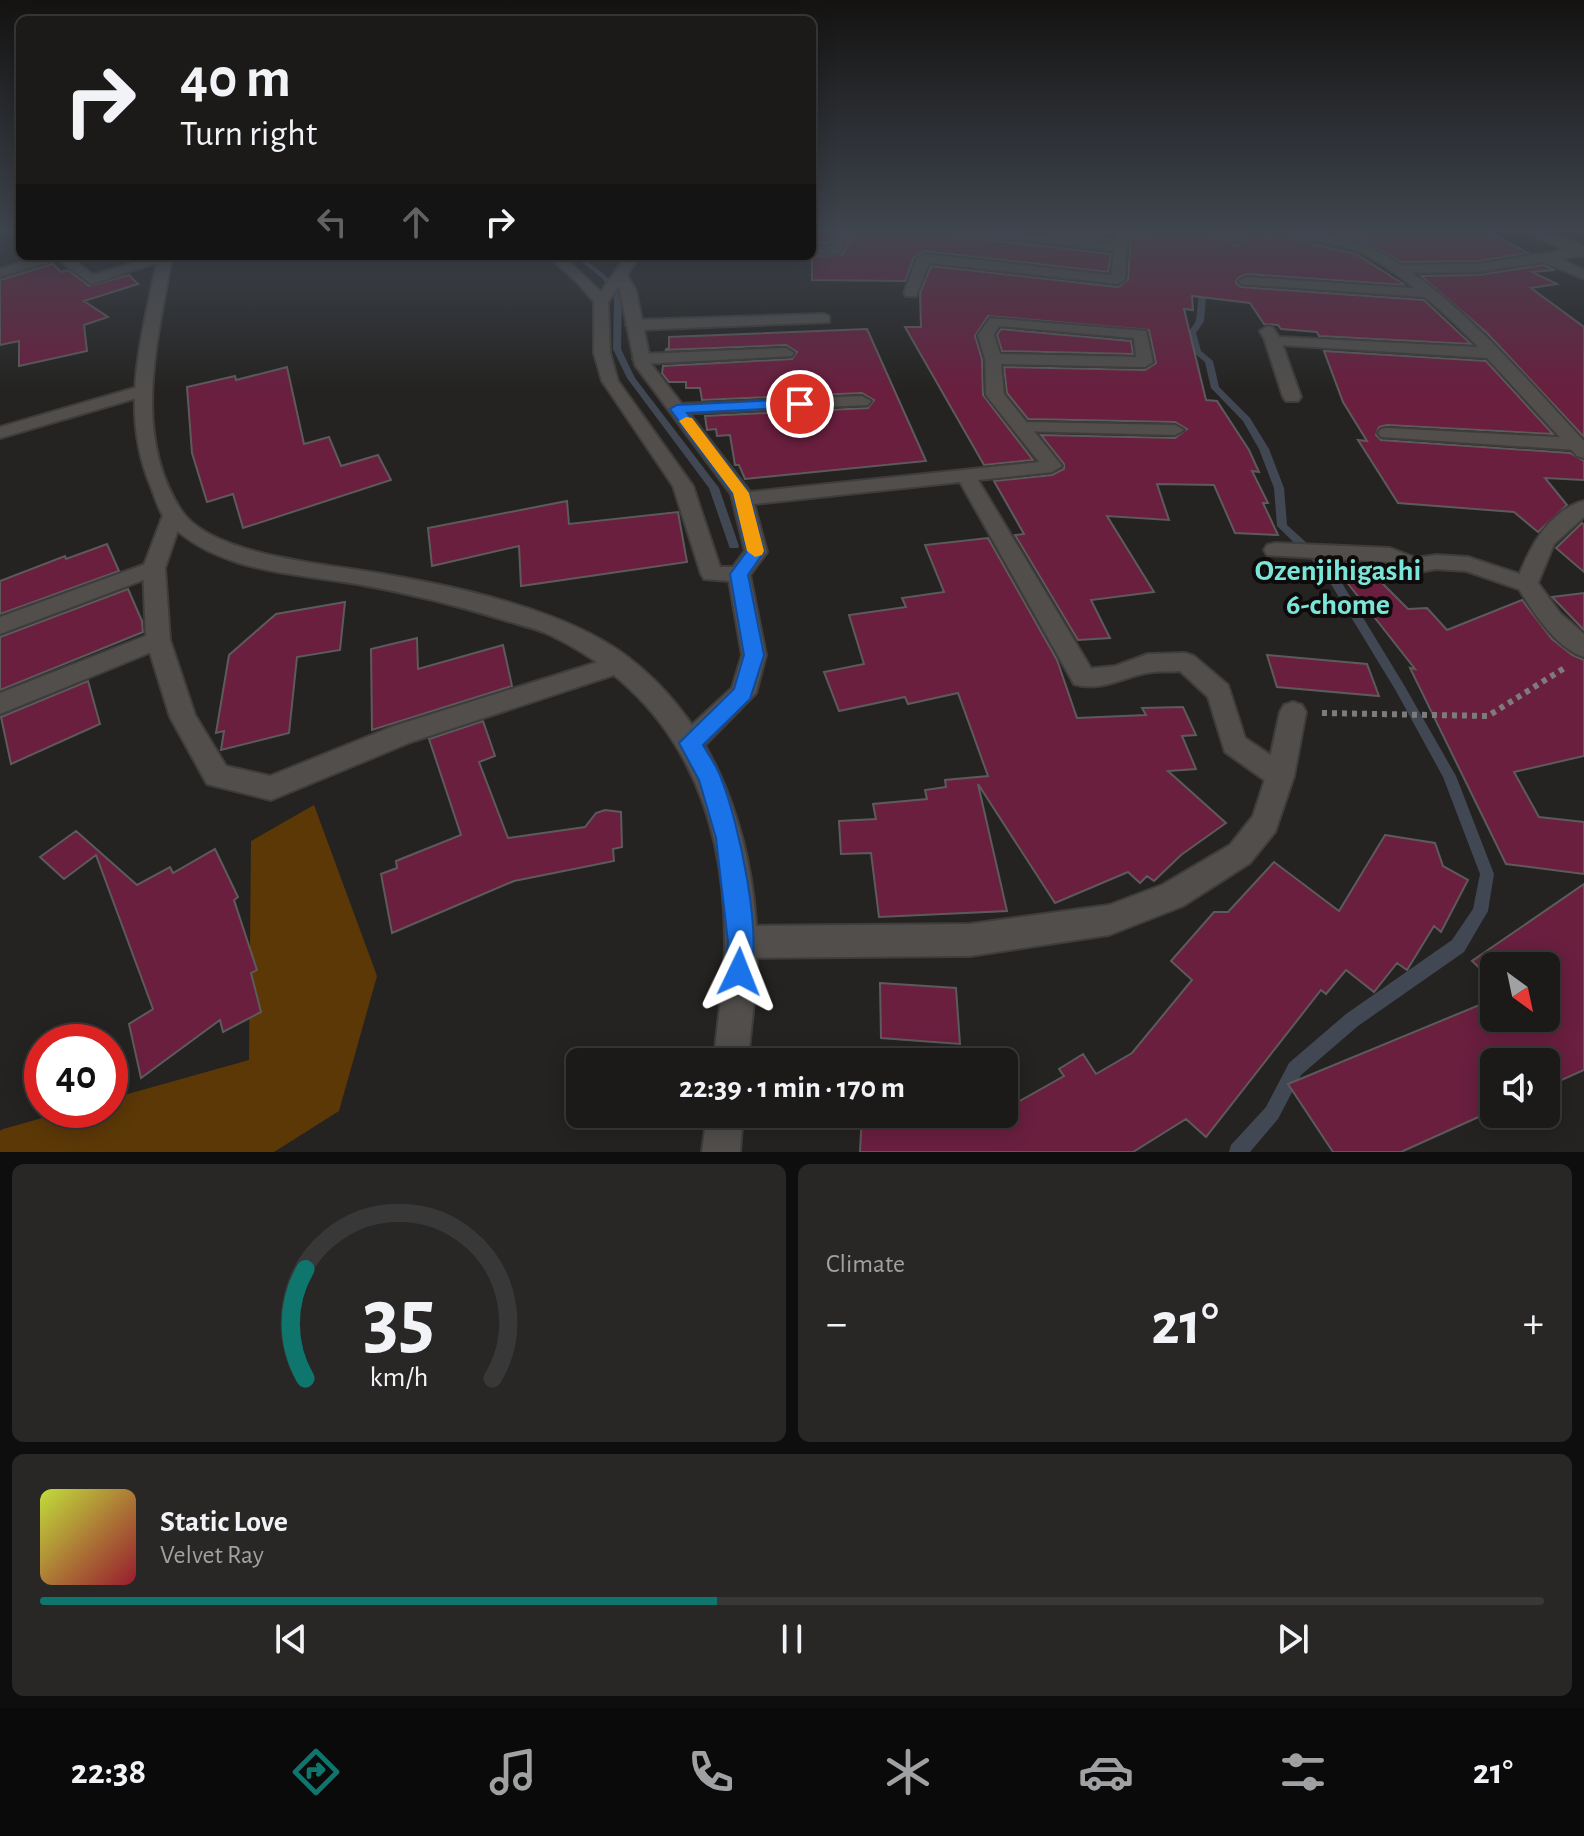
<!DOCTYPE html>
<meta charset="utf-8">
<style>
body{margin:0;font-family:"Alegreya Sans",sans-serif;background:#282726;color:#f1f3f6;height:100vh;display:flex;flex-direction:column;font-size:30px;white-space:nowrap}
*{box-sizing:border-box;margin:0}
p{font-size:26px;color:#a0a1a2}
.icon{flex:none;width:44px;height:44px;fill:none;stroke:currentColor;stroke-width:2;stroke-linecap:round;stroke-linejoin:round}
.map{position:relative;height:1152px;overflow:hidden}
.side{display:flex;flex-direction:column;gap:12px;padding:12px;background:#0f0e0e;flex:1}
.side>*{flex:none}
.banner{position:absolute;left:16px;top:16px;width:800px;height:244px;border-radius:12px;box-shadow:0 4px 20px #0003,0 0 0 2px #393838;background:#1b1a19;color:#f1f3f6;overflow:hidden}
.needle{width:52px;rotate:147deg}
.controls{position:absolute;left:1480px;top:952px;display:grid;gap:16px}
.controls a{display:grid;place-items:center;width:80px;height:80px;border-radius:12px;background:#1b1a19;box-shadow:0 4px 20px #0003,0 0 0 2px #393838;font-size:40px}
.speed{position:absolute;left:24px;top:1024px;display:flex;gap:16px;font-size:40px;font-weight:700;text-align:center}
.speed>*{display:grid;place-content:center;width:104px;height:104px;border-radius:50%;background:#1b1a19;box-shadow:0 4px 20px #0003,0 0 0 2px #393838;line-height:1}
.speed .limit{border:12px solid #d22;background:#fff;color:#111}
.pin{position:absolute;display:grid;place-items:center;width:68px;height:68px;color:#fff;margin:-34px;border:4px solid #fff;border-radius:50%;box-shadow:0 2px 8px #0007}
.me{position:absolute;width:88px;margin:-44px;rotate:2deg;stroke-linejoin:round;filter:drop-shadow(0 0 6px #0008)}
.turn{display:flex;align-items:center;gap:28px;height:168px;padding:0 32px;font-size:36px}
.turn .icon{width:104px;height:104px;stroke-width:2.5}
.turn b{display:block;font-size:56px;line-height:68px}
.lanes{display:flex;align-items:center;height:76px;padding:0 32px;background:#0003;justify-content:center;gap:40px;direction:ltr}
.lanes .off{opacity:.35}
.big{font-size:60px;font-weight:700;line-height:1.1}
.side .card{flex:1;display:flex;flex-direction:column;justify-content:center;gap:12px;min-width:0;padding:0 28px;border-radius:12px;background:#282726}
.side .dial{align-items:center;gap:0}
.dial svg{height:208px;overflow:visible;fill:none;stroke:#393838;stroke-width:7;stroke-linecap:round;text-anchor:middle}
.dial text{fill:#f1f3f6;stroke:none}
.song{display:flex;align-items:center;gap:24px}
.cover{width:96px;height:96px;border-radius:12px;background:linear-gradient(135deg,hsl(70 70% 55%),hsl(350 70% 35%))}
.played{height:8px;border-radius:4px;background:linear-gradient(90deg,#0f766e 45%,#393838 45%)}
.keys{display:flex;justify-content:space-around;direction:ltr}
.heat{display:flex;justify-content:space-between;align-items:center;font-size:44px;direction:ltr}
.side .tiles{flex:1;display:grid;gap:12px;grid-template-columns:1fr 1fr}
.card:last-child{grid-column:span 2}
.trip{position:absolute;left:566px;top:1048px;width:452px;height:80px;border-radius:12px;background:#1b1a19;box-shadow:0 4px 20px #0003,0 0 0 2px #393838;font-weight:700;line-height:80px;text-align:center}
.dock{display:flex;height:128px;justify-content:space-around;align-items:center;background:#0b0a0a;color:#a0a1a2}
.dock .icon{width:56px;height:56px}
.dock .on{color:#0f766e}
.dock b{font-size:36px;color:#f1f3f6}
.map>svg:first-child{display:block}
.green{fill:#5c3807}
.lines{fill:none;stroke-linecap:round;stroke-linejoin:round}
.stream{fill:#414854;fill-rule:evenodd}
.building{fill:#6a1f3f;stroke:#5d5a5b;stroke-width:2}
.service-casing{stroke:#3f3d3b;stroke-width:4}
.minor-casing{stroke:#3f3d3b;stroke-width:4}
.tertiary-casing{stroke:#3f3d3b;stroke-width:4}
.path{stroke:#7d7c7a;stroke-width:6;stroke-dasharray:5 5;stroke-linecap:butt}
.service{fill:#514e4c;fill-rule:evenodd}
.minor{fill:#514e4c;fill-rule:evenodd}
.tertiary{fill:#514e4c;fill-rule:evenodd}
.route{fill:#1a73e8;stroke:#114b97;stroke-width:2}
.slow{fill:#f59e0b}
.labels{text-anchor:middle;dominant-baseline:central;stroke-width:8;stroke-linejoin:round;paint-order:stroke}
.neighbourhood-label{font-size:30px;font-weight:bold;fill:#7ce5da;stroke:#0d0c0b}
</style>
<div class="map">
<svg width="1584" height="1152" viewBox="0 0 1584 1152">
<rect width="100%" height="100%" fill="#242321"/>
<path class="green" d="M314,805l63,171 -38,135 -65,41h-274v-21l3,-2 68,-19h39v-11l139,-39 2,-219z"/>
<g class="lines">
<path class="stream" d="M574,256h7l25,20 16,20 -1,53 14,29 84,110 20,58 -1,2h-8l-1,-2 -20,-58 -82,-110 -14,-29 1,-53 -12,-18z
M1200,283l7,2 -3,36 -8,12 5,18 12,10 6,26 31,31 19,31 15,39 3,37 44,40 73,120 52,91 38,98 -6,37 -24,41 -106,74 -57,49 -23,44 -28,33h-21l2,-7 35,-38 23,-44 57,-49 106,-74 21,-31 7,-35 -37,-97 -47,-86 -73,-120 -46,-45 -3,-38 -15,-39 -16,-28 -32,-33 -6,-26 -12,-10 -5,-19 8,-12z"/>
</g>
<path class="building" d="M812,229h24l-8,15 -16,-2z
M856,229h91l9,7 155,18 -3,18 -184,-21 -10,6 -9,24 -93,-1v-24l30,-1z
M1020,229h68l24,3 -1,8z
M1147,229l65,1 20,16 13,-4 -9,-12 41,-1 19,11 60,14 49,31 -159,-11 -8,4 -2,5 5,4 183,13 47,44 -152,-8 -2,-4 -36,-3 -3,-4 -14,-1 -14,-21 -58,-7 1,14 -9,-1 22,91 11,1 32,49 10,22 -7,-1 16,32h-5l15,32 -43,-2 -21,-48 -57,-1 12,36 -62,-4 47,76 -63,8 19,38 -32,2 -63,-105 9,-1 -30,-53 58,-6 12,-6v-5l-23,-29 134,3 12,-9 -12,-7 -147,-3 -21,-26 -3,-26 141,3 11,-7 -7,-33 -161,-14 -13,20 7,23 1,36 50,65 -49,5 -79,-138h16l-1,-34 11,-27 187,21 10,-7 3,-46 15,2z
M1319,229h164l45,24 -50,8 -77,1 -40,-22z
M53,264l8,8 7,-2 21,16 40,-11 9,9 -54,17 24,16 -24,8 3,26 -68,15v-25l-19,4v-65z
M1543,265l12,5 -23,2 25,12 -26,4 53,39v110l-97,-104 -66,-57 57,-1z
M867,329l59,132 -181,18 -6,-14h-4l-5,-30 -13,1 -1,-7 -9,1 -2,-14 163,-8 6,-8 -12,-7 -160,7 -2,-12h-14v-6h-17l-7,-9 1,-7 129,-7 5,-7 -11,-7 -121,5 4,-2v-11z
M1001,329l130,12 2,13 -131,-3 -5,-16z
M1324,351l162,10 67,73 -166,-9 -8,2 -3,8 5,5 189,13 14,8v19l-39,-2 22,27 -29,27 -24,-20 -116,-9 -40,-63 9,1 -24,-39z
M287,367l17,77 25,-7 12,29 37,-11 13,25 -148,48 -10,-34 -26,8 -15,-49 -5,-66 48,-11 1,4z
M567,501l2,23 109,-12 9,50 -166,24 -2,-40 -87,20 -4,-38z
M1582,523l2,2v47l-28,-24z
M988,538l69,122 20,58 69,-3 -4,-7 41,-1 13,28 -14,1 14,33 -28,2 58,52 -45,32 -27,26 -7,-5 -7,7 -12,-11 -73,31 -77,-119 29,127 -128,6 -8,-64 -30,1 -2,-33 37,-2 -3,-15 54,-5 -2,-9 21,-3 -1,-7 43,-4 -30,-83 -50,11 -3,-7 -66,14 -15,-39 40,-8 -15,-49 57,-8 -4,-9 42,-6 -19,-47z
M107,544l12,27 -119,43v-33l65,-25 1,3z
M1331,562l32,2 45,45 19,-1 20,22 75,-30 30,39 20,16 12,5v96l-70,16 25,45 45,5v52l-78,-10 -96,-196 5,1z
M128,589l14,32 1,11 -143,58v-53z
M1584,593v37l-32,-33z
M345,602l-5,48 -43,7 -8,76 -68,17 3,-19 -8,2 13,-78 47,-41z
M417,638l1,31 85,-24 9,41 -140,44 -1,-81z
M1267,655l100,9 12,32 -102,-9z
M88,681l12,43 -89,40 -10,-47z
M483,721l12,35 -16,6 29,76 77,-11 11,-14 9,-3 16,2 1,35 -9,2 1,12 -100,20 -122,52 -11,-59 16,-6 -1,-7 65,-26 -32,-96z
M76,831l61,54 33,-18 3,6 42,-24 23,48 -4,3 23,70 -6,3 10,39 -38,20 -3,-12 -79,58 -12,-54 24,-15 -57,-154 -32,24 -24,-22z
M1385,835l50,8 8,23 25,14 -27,52 -7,-6 -27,44 -10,-7 -23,29 -28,-22 -20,24 -5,-4 -115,147 -20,-18 -53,33h-273l2,-38h142v-4l60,-34 -5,-7 24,-15 13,20 36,-21 60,-73 -21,-19 43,-49h14l46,-50 65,49z
M1584,884v186l-38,17v-25h-52v48l-93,42h-68l-45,-68 206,-85v19h52v-52h-52v16l-22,-21z
M880,983l76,5 4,56 -79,-6z"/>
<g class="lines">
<defs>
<path id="service" d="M1215,229h15l13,11 -12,3z
M1521,229h17l46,18v8l-24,4 24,11v9l-41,-17 -65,10 -83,1 -7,-4 7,-4 83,-1 87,-14z
M54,256h15l24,19 64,-19 15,2 -81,26z
M1246,277l179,12 7,4 -7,4 -184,-13 -2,-3z
M824,314l5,2v6l-195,8 -8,-5 8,-5z
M1273,336l8,5 20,56 -3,4h-12l-3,-4 -18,-56z
M786,348l8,5 -2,3 -151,8 -8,-5 8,-5z
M862,396l9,5 -3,4 -191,9 -9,-5 9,-5z
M1023,422l152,3 9,5 -9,5 -158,-4 -3,-4 3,-4z
M1387,428l188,10 9,6 -9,6 -194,-13 -3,-4 3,-4z
M1275,543l115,5 26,10 20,-3 32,2 67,22 3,5 -3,5 -8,3 -61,-21 -30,-2 -22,4 -27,-11 -120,-7 -3,-5 3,-5z
M154,561l8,2 3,5 -3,5 -162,61v-17z
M158,631l8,3 4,6 -4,6 -166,68v-21z
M1185,653l9,3 34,29 17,53 45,30 4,8 -4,8 -10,4 -10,-4 -45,-32 -17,-55 -28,-26c-9,1 -19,0 -27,1 -28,3 -50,21 -79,12l-3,-7 3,-7 41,-4 33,-12z"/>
<path id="minor" d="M840,229h13l-14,25 -27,-1v-8l18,2z
M950,229h41l123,14 2,-14h12l-3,51 -7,4 -189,-21 -13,33h-10l-2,-3 13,-35 7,-4 187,21 3,-24 -158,-18z
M1280,229c28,0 65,6 90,18 82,42 152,128 214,194v17l-7,-2 -90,-98 -220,-14 -7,-13 8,-5 5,2 6,9 199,10c-26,-28 -85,-82 -121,-96 -24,-9 -57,-8 -77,-22z
M46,256h22l-68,21v-8z
M548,256h15l38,36 25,-36h14l-13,19 9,16 15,73 99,128 289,-30 -53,-67 -1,-36 -7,-24 12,-17 156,13 7,31 -8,5 -144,-3 3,30 58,72 -10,6 -74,8 114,190 3,7 -3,7 -9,2 -9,-2 -114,-202 -206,22 13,48 -17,23 16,80 -10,38 -57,58 -9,3 -9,-3 -4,-8 4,-8 51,-47 10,-33 -13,-74 -25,-2 -3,-5 -28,-88 -71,-105 -8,-28v-51l-16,-19zM619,286l16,79 96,129 14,57 -12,16h-13l-27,-81 -75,-105 -8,-28 -2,-51zM999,326l135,12 2,19 -136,-3 -6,-19z
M141,386l9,5 -3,4 -147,43v-11z
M1584,501v16l-30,27 -16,39 22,30 24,21v23c-29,-9 -53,-48 -68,-73 11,-32 32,-74 68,-83z
M173,509l10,6 -18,53 5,72 25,75 31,51 44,10 124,-50 226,-71 9,3 3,6 -3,6 -218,72 -140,58 -64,-16 -37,-67 -24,-77 -3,-72 20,-53z
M1293,702l9,3 4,7 -12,64 -19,56 -25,31 -67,43 -74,29 -139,21 -229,2 -11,-5 -5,-11 5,-11 11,-5 229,-2 139,-19 53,-20 68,-40 23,-29 13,-40 14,-64 4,-7z"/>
<path id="tertiary" d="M158,256h14c-14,83 -41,177 9,254 25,38 107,49 149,56 88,12 229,37 299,92 87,67 124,176 128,283 1,40 -6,81 -9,121h-34c3,-40 11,-81 11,-120 0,-135 -50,-247 -175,-307 -14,-7 -31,-10 -46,-15 -48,-15 -97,-27 -147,-36 -64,-11 -143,-12 -191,-64 -7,-8 -11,-23 -15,-33 -33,-78 -8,-152 7,-231z
M707,1114h36l-3,38h-38z"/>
</defs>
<use href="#service" class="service-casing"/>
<use href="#minor" class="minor-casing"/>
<use href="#tertiary" class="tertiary-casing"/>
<path class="path" d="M1322,713l166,3 78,-49"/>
<use href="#service" class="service"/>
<use href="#minor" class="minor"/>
<use href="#tertiary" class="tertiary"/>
</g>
<linearGradient id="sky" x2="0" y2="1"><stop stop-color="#141312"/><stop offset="0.59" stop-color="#3f454e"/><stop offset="1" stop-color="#3f454e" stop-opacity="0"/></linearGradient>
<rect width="1584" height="391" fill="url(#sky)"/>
<path class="route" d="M800,399l7,5 -2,3 -118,6 62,80 15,59 -16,23 16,80 -14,44 -47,46c6,11 14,21 18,33 17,42 44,162 27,203l-9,4 -10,-4 -4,-9 3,-30 -12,-104 -17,-58 -20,-37 55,-54 10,-34 -14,-81 17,-23 -14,-57 -63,-85 7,-4z"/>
<path class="slow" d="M686,417l6,1 57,75 15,58 -2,4 -7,2 -8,-6 -14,-58 -54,-72z"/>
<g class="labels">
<g class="neighbourhood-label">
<text x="1338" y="571">Ozenjihigashi<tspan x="1338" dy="34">6-chome</tspan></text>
</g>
</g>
</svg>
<div class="controls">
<a><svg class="needle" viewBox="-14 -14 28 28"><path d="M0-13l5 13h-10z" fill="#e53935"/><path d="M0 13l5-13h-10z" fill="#a0a1a2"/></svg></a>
<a><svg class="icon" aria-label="sound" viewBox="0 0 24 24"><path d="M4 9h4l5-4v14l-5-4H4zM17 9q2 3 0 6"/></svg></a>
</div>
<div class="speed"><div class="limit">40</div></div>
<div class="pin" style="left:800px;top:404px;background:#d93025"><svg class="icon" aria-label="arrive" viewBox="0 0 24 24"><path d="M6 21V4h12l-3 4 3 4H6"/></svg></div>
<svg class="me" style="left:739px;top:972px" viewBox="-20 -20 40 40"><path d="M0-17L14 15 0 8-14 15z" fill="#1a73e8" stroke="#fff" stroke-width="4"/></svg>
<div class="trip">22:39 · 1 min · 170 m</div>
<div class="banner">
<div class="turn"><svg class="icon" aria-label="right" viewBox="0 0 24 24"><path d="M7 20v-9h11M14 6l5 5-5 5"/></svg><div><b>40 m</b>Turn right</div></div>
<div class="lanes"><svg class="icon off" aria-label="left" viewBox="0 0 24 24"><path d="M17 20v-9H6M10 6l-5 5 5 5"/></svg><svg class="icon off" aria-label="ahead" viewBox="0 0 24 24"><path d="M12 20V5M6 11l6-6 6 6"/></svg><svg class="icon" aria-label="right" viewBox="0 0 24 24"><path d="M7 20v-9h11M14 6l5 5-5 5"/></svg></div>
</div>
</div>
<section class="side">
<div class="tiles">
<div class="card dial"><svg viewBox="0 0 100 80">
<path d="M14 69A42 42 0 1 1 86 69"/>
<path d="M14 69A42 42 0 0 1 14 27" stroke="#0f766e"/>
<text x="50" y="56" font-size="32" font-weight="700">35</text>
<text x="50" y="72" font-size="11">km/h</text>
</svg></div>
<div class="card"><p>Climate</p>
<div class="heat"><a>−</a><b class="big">21°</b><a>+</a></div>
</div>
<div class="card">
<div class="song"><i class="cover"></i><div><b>Static Love</b><p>Velvet Ray</p></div></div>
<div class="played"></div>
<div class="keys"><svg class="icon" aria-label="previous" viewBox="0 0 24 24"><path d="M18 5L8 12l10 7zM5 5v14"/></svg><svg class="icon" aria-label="pause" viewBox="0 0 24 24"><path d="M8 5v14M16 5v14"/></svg><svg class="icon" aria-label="next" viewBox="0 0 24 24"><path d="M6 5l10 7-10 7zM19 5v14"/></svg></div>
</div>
</div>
</section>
<nav class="dock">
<b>22:38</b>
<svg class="icon on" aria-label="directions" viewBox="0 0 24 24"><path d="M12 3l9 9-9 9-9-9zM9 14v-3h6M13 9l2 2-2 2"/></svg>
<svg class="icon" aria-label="music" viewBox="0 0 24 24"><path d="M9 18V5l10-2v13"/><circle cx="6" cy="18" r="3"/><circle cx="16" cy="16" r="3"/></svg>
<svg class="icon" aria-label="phone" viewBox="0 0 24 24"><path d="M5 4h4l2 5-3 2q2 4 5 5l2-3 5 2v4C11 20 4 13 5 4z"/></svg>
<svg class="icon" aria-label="climate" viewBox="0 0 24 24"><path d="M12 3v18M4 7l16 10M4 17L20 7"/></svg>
<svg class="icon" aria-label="car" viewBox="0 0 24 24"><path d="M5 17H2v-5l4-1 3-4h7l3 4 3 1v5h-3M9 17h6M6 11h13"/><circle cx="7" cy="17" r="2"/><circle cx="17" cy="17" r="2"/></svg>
<svg class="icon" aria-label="filters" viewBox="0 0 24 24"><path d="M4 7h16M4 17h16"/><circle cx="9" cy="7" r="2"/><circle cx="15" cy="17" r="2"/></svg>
<b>21°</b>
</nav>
